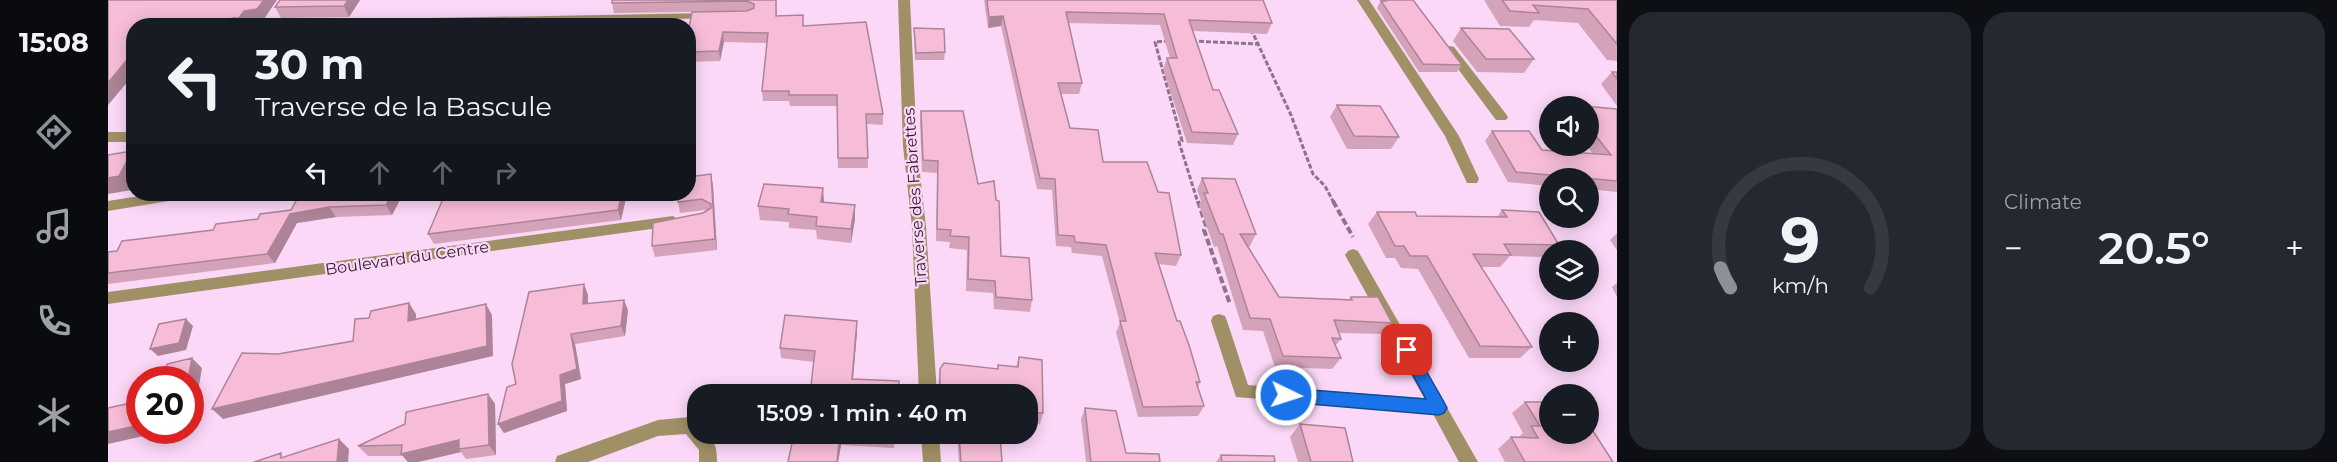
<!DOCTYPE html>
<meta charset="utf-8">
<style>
body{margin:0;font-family:Montserrat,sans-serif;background:#242831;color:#f1f3f6;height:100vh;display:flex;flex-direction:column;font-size:22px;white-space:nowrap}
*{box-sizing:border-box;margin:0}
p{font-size:20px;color:#9ea1a6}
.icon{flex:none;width:33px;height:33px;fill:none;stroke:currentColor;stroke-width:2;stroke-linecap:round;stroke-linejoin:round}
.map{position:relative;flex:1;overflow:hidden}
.drawer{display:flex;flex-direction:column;gap:12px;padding:12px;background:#0d0f14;width:720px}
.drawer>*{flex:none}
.banner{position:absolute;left:18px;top:18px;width:570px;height:183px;border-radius:24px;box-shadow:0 3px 15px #0003;background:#171b24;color:#f1f3f6;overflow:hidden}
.controls{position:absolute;left:1431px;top:96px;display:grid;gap:12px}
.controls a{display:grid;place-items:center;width:60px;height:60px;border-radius:50%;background:#171b24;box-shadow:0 3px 15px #0003;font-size:30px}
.speed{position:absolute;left:18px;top:366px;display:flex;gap:12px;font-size:30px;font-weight:700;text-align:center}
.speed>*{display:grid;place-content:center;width:78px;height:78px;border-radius:50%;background:#171b24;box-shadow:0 3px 15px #0003;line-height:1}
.speed .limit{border:9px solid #d22;background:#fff;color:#111}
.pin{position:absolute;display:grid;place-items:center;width:51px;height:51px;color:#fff;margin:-26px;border-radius:12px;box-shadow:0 3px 9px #0006}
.me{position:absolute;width:66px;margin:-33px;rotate:94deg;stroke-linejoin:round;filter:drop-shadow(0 0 4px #0008)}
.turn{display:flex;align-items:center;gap:21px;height:126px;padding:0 30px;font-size:27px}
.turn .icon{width:78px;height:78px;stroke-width:2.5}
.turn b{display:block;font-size:42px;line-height:51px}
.lanes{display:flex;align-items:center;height:57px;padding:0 30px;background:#0003;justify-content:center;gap:30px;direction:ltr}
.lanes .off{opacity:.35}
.big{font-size:45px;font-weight:600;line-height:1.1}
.drawer .tile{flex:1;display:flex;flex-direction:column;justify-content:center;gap:9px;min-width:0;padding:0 21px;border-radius:24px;background:#242831}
.drawer .dial{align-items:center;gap:0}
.dial svg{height:156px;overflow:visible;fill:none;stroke:#363941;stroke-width:7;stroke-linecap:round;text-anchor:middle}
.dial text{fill:#f1f3f6;stroke:none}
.heat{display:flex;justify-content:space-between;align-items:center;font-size:33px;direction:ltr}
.drawer .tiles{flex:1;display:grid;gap:12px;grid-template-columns:repeat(2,1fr)}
.trip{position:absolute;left:579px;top:384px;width:351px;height:60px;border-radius:24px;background:#171b24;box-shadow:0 3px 15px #0003;font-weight:600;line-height:60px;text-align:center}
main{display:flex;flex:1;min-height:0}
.tab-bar{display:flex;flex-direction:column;width:108px;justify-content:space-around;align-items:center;background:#090b0e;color:#9ea1a6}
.tab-bar .icon{width:42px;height:42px}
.tab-bar .on{color:#8c9099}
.tab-bar b{font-size:27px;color:#f1f3f6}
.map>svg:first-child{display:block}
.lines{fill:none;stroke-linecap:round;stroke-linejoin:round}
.path-far1{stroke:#8e738c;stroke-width:3;stroke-dasharray:5 2;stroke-linecap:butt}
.path{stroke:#8e738c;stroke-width:4;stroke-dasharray:7 3;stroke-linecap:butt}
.minor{fill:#a09065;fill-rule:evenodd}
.wall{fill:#d4a3ba}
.shaded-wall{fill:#ad8497}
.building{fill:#f7bdd8;stroke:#ad8497;stroke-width:1.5}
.route{fill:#1a73e8;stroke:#114b97;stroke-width:1.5}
.labels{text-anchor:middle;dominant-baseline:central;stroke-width:4.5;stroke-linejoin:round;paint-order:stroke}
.street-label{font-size:16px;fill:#311c30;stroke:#fbd8f7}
</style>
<main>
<nav class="tab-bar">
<b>15:08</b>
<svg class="icon on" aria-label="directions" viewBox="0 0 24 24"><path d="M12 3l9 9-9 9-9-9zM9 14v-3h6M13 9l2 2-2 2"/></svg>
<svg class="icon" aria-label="music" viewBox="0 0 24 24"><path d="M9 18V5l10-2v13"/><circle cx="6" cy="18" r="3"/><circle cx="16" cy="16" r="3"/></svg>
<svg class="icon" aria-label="phone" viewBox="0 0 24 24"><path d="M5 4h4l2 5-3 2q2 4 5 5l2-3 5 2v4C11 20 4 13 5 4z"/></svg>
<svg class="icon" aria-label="climate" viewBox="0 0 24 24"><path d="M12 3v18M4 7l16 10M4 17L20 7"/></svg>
</nav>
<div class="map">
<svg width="1509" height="462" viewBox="0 0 1509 462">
<rect width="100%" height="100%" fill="#fbd8f7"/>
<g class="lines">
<path class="path-far1" d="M1143,29l40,86 22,59 12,12 9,17
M1061,41l-14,1 27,99 -3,1 19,61
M1084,41l65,3"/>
<path class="path" d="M1090,201l8,25 -2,4 26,74
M1225,201l20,36"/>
<path class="minor" d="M790,0h12l7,146 9,81 11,167h-18l-7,-167 -9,-81z
M1249,0h12l90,136 20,43 -2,4h-10l-22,-47z
M601,13l4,1v4l-335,8 -116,-2 6,-3z
M1342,46l4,1 52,67 2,3 -2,3h-10l-52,-70z
M0,132h26v10h-26z
M44,194h36l-7,5 -73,12v-10z
M565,216l7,5 -7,5 -565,78v-12z
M1245,249l5,2 120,211h-19l-26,-48 -197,-17 -25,-76 2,-5 6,-2 6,2 2,5 21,64 176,13 -79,-143 3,-4z
M582,417l8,4v13h10c8,9 9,16 9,28h-18v-12l-13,-16 -28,2 -70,26h-33l2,-6 101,-36z
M813,434h18l2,28h-18z"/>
</g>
<path class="wall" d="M0,0l156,19 -13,2 -4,5h-113v48l-26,31z
M252,0l-11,17 -68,1 -6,-11z
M668,0l1,16 26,10 80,88v11l-16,-1 1,44h-30l-1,-62h-47l-1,-5h-26l-1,-10 5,-48 -43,-1 -4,19 -32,1v-28l60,-23 -134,2 -2,-10z
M876,0h279l9,23 -5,11 -74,-3 20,59 25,44 -5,11 -46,-2 -24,-74 4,-11h3l-10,-33 -92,-2 14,60 -3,11h-18l9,34 33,34 78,93 -5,11 -17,-2 18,57 23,61 -2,5 6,19 -6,10 -60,1 -22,-85 4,-9 -18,-67 -30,-3 -1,-6 -15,-1 -4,-56 -15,-1 -36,-163 -13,2z
M1273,0h32l49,65 -5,7h-38l-42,-64z
M1376,0h133v61l-10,-1 -29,-37 -44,-3 -5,7 -29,-1z
M806,28l31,24 -1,8h-29z
M1353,28l73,31 -10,14 -47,-1 -24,-31z
M1504,72h5v34l-16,-22z
M1229,105l62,32 -8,12h-44l-17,-32z
M1464,105l45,4v83l-29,-3v-11h-38v8l-42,-4 -23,-41 7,-10 50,19 51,4 -6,-8h1v-40h-17z
M813,111l57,73 23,72 31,44 -2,12 -36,-3 -1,-16 -27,-2 1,-41 -18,-2 1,-6 -14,-1 1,-68 -15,-1 -2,-49z
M603,174l2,12 4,64 -62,7 -3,-11 54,-35 -1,-1 -25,3 -2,-11z
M1094,178l54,56 -6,12h-2l31,51 70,2 2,-2 41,26 -9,11 -45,-1 3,6 -6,7 6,12 -9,11 -57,-2 -12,-36 -20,-1 -26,-84 -3,1 -15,-42 2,-4 -4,-11z
M192,194h103l-11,21 -56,2 -39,6 -22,40 -167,21v-32l9,-1 96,-21 78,-20z
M337,194h182l-6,26 -187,24 -6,-10z
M716,203l31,2v14l-4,24 -34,-4 -1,-9 -27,-2v-6l-29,-2 -2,-14z
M1394,210l57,35 -6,5h-3v5l-3,2 -37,-1 -10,11h-19l51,80 -12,11h-51l-51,-89 -17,-1 -6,-10h-9l-18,-34 9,-12 40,4 80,1z
M1509,233v17l-7,-10z
M1509,283v14l-5,-10z
M480,295v8l40,7 -3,26 -50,8 6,35 -16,5 2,27 -63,22 -6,-9 18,-40z
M749,321v11l-4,47 -39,-17 -33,-4 -1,-10z
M911,357l24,56 -3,11 -12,-1v-29l-90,-9 2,-16h58v-4l18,2z
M380,394l7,10 1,51 -30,4 -5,-7 -43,10h-10l-5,-6h-35l-10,-10z
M1417,402l88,60h-108l-7,-13 13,-12 7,1 5,-5 -11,-20z
M977,408l41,45 34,9h-74l-5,-43z
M1192,424l53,38h-55l-8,-25z
M686,434h101l-1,14 -53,-3 -3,17h-50z
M849,434h43l2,28h-43z
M1113,455l54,7h-59z"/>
<path class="shaded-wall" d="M156,0h13l-13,19 -13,2 -4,5h-3l-5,-8 5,-7z
M240,0h12l-11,17 -5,-11z
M895,16l-2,10 -13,2 1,-11z
M124,18l5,8h-10z
M231,20l3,6h-6z
M615,32l1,10 -4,19 -1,-10z
M18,61l8,9v4l-26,31v-22z
M24,151l2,3v32l-2,4 -24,4v-16z
M603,174l2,12 4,64 -2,-11z
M715,188l1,13 -2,15 -1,-14z
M284,194h11l-11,21 -6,-10z
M514,194h5l-6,26 -3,-10z
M747,205v14l-4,24v-14z
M221,207l7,10 -39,6 -22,40 -8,-9 23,-40z
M476,284l4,11 -1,19 -4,-10z
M516,300l4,10 -3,26 -4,-10z
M301,303l7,11v18l-8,-11z
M378,304l6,11 1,41 -270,63 -11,-10z
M78,319l7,7 -7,24 -28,6 -8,-7z
M749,321v11l-5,57v-10z
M463,334l4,10 6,35 -16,5 2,27 -63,22 -6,-9 62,-49z
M84,358l10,10 -10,58h-2v-46h-2z
M380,394l7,10 1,51 -7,-10z
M32,425v5h30l-62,14v-12z
M732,435l1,10 -3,17h-1z
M231,439l10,10 -1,13h-11z
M351,440v9l2,3 -43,10h-10l-7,-8z"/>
<path class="building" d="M0,0h156l-7,9 -13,2 -5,7h-7l-5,8h-93v35h-8l-18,22z
M172,0h68l-4,6 -69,1z
M504,0h164v16l27,-1v11l63,-4 17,92h-17l2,44h-30l-1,-63h-48v-4h-27l6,-58 -45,-1 -4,19 -31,1v-18l4,-22 55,-1 7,-3v-4l-7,-3 -135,2z
M879,0h276l9,23 -83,-3 24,70h6l19,44 -46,-2 -25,-74h10l-13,-44 -98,-2 16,71h-24l12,45 28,2 5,32h44l11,30 11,1 12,62 -26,-2 22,68h3l9,24 11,37h-4l8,24 -61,1 -23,-86h6l-20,-76 -31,-3 -1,-6 -16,-1 -3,-56 -15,-1 -37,-162 -14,1z
M1277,0h28l49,65 -39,-1 -42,-63h5z
M1394,0h115v44l-29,-35 -55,-4 6,8 -29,-2z
M198,20h33l-3,6h-34z
M806,28l30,1 1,23 -29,1z
M1353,28l48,1 25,30h-48z
M1504,72h5v7z
M1229,105l43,1 19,31 -45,-1z
M1464,105l45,4v72l-101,-9 -24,-41h37l13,19 69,5 -23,-29v-20h-15z
M813,111h42l15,73 16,-3 2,19 3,1 2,55 28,2 3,42 -36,-3 -1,-16 -27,-2 1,-42 -19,-1 1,-6 -14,-1 1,-68 -15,-1z
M24,151l-13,25 -11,2v-23z
M603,174l4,65 -63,7 1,-23 50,-10 8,-5v-4l-9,-5 -24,3 2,-8h8v-17z
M1094,178l33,1 21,55h-16l39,63 73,3 -1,-3h27l14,26 -58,-3 7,19 -9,-1 9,20 -58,-2 -13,-37 -20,-1 -27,-84h-3l-16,-41h4z
M656,184l59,4 -2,14 34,3 -4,24 -35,-3 1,-9 -29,-3 1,-5 -31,-3z
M192,194h92l-6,11 -57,2 -39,7 -23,40 -159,19v-21l9,-1 5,-10 91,-11 3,-6 42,-5 2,-5 31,-4z
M337,194h177l-4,16 -190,24z
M1394,210l37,2 20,33 -55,-1 7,11 -38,-1 59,93 -52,-1 -53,-90h-17l-6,-10h-9l-18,-34h38l2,4 90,1z
M476,284l-1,20 41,-4 -3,26 -50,8 6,35 -17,6 2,26 -64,23 9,-37 9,-3 -4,-20 17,-72z
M301,303l-1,18 78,-17 1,42 -275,63 30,-56 36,1 75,-13 2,-22 14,-1 2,-7z
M677,315l72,6 -5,58 47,2 -1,13h-88l5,-43 -35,-3z
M78,319l-7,24 -29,6 9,-25z
M911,357l23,3 1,53 -15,-1v-18h-107l7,-9h12v-16l4,-6 54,6v-4l20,2z
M84,358l-4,22h-24l3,-16z
M380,394l1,51 -30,4v-9l-58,14 1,-9 -44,1 47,-22 1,-12z
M32,401v24l-32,7v-24z
M1417,402h25v32h38v-3h5l20,31h-88l-14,-25 27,1 -7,-12h9z
M977,408l31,3 10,42 33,1 1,8h-69z
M1192,424l45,4 8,34h-42z
M686,434h100v3l-54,-2 -3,27h-49z
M851,434h41l2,28h-41z
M231,439l-2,23h-83l27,-9v5z
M1113,455l53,1 1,6h-53z"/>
<path class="route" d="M1299,344l5,2 32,56 3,6 -3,5 -5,2 -153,-13 -6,-2 -2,-5 2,-5 6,-2 140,11 -27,-49z"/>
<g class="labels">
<g class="street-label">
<text transform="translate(807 197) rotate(-94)">Traverse des Fabrettes</text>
<text transform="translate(299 258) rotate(-8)">Boulevard du Centre</text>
</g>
</g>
</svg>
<div class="controls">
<a><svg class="icon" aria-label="sound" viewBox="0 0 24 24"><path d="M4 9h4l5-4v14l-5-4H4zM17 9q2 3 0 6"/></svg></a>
<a><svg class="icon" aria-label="search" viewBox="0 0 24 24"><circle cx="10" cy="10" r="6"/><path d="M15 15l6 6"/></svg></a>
<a><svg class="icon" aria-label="layers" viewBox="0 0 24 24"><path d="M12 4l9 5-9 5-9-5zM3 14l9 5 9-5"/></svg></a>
<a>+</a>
<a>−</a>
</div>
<div class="speed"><div class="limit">20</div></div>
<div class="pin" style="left:1299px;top:350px;background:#d93025"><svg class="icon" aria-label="arrive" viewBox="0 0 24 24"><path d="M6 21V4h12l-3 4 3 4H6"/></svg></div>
<svg class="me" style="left:1178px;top:395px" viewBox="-20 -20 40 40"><circle r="17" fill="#1a73e8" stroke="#fff" stroke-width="3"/><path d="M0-11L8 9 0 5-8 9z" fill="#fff"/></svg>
<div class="trip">15:09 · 1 min · 40 m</div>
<div class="banner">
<div class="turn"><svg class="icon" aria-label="left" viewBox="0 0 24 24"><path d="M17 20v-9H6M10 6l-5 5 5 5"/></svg><div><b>30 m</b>Traverse de la Bascule</div></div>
<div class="lanes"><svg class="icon" aria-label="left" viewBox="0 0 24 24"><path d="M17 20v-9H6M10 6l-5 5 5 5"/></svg><svg class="icon off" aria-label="ahead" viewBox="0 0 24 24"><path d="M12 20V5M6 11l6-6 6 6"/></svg><svg class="icon off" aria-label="ahead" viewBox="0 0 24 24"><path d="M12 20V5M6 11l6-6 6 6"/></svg><svg class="icon off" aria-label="right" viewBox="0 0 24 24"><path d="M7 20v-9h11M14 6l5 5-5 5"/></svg></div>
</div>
</div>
<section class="drawer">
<div class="tiles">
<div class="tile dial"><svg viewBox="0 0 100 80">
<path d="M14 69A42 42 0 1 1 86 69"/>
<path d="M14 69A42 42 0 0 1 9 59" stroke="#8c9099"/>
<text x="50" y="56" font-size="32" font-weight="700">9</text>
<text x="50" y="72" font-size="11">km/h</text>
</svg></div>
<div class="tile"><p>Climate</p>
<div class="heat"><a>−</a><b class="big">20.5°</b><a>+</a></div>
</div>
</div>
</section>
</main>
